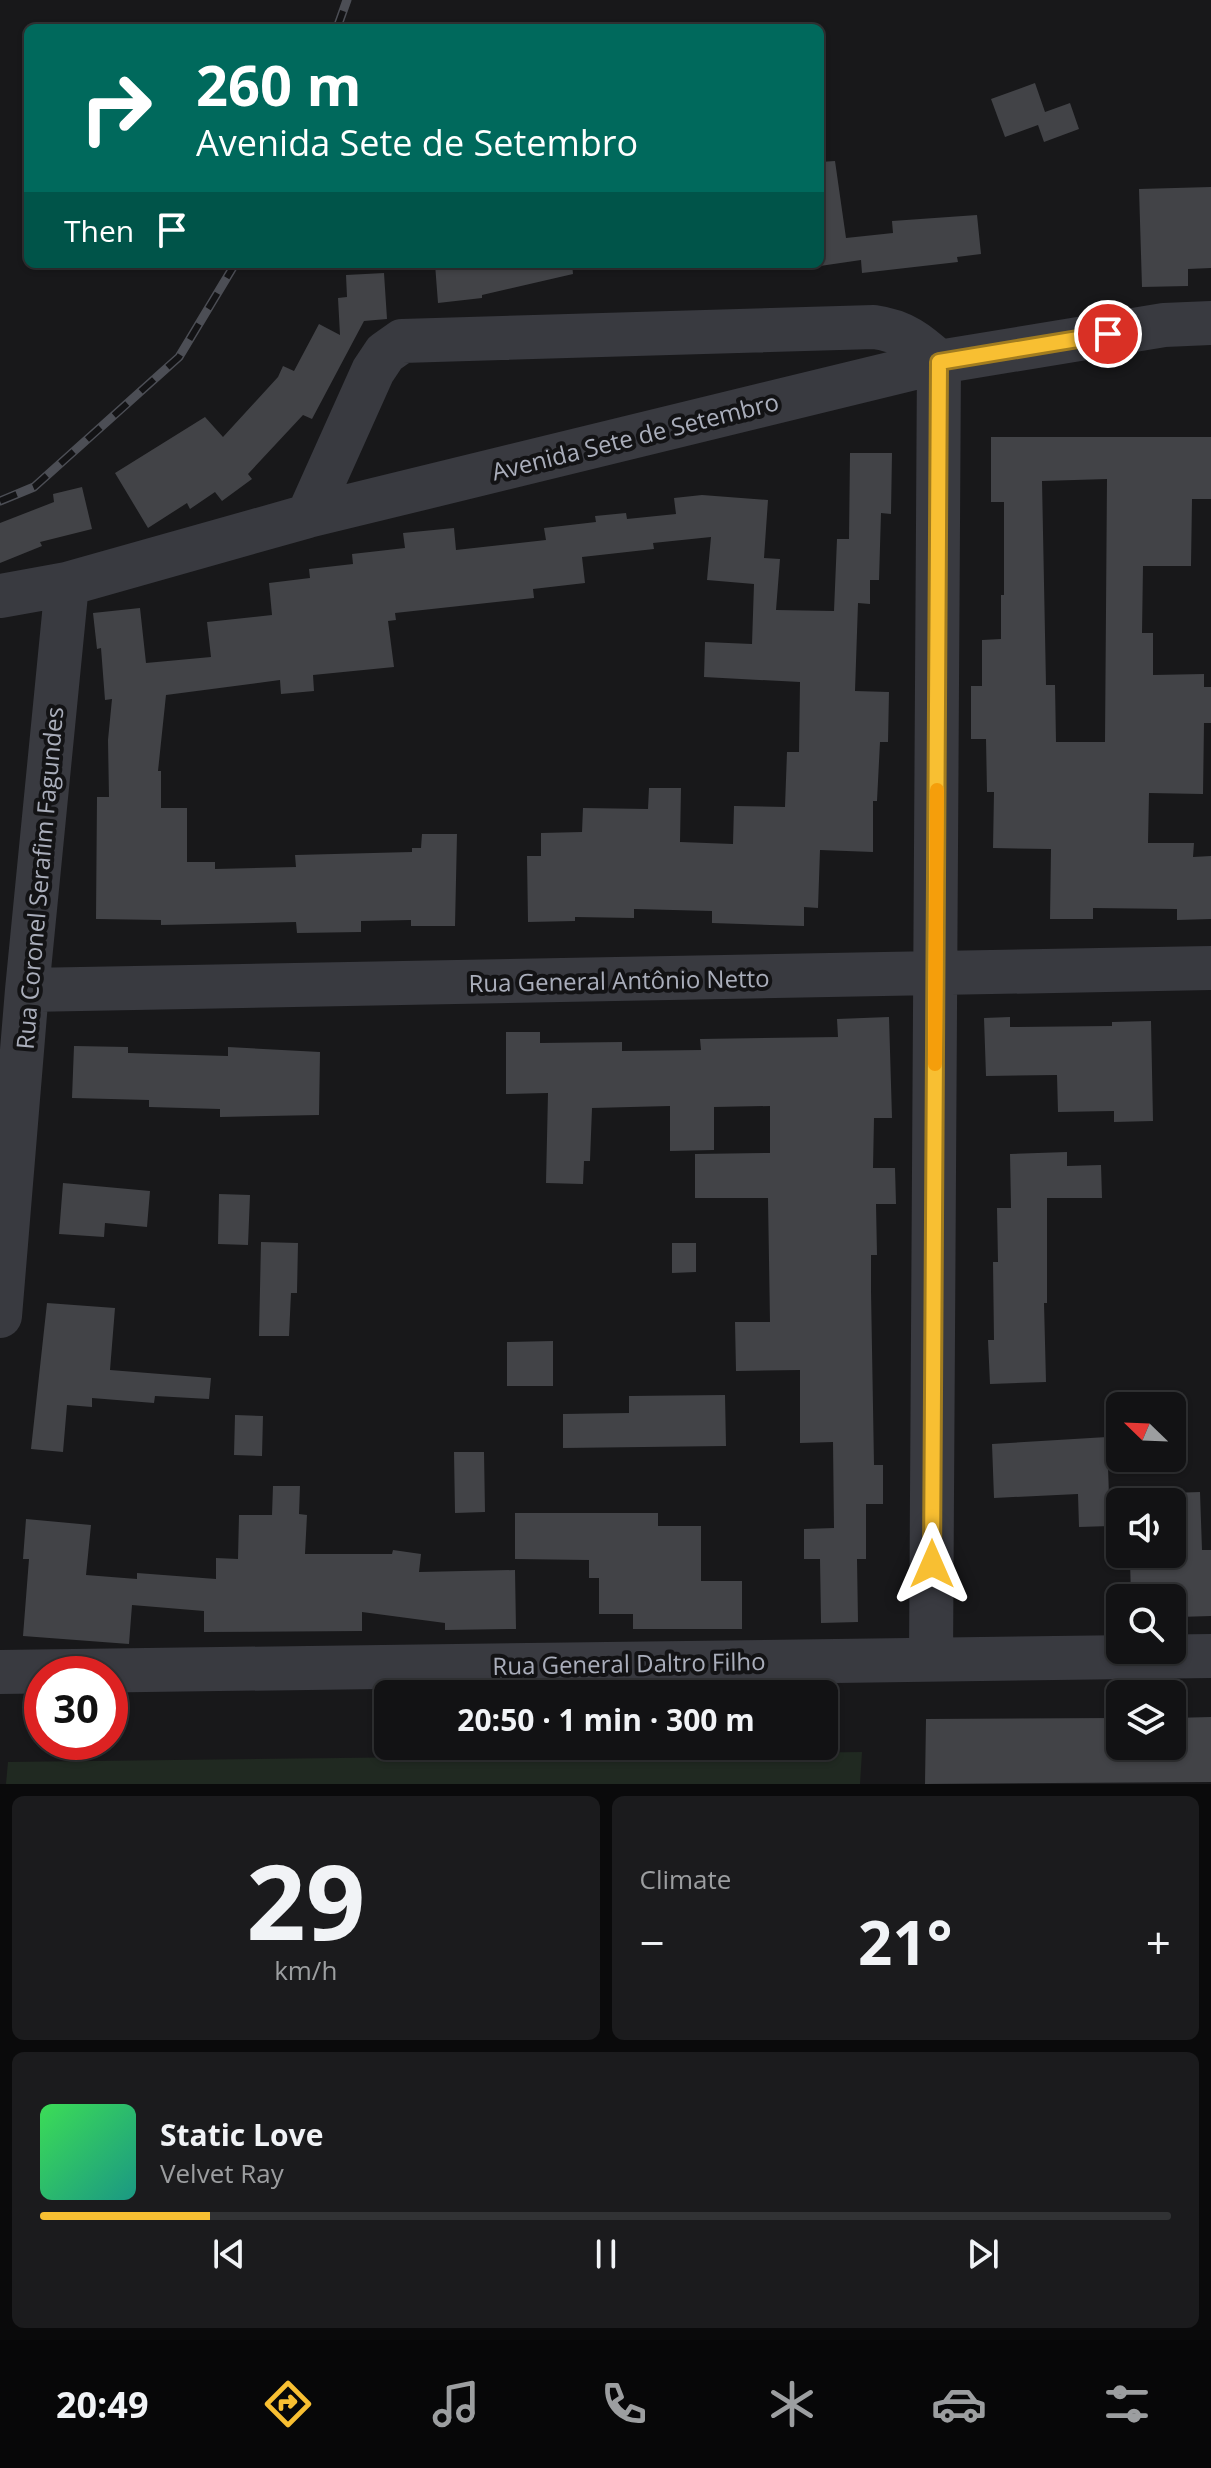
<!DOCTYPE html>
<meta charset="utf-8">
<style>
body{margin:0;font-family:"Open Sans",sans-serif;background:#1b1b1d;color:#f1f3f6;height:100vh;display:flex;flex-direction:column;font-size:30px;white-space:nowrap}
*{box-sizing:border-box;margin:0}
p{font-size:26px;color:#9c9ea0}
.icon{flex:none;width:44px;height:44px;fill:none;stroke:currentColor;stroke-width:2;stroke-linecap:round;stroke-linejoin:round}
.map{position:relative;height:1784px;overflow:hidden}
.drawer{display:flex;flex-direction:column;gap:12px;padding:12px;background:#0a0a0b;flex:1}
.drawer>*{flex:none}
.hud{position:absolute;left:24px;top:24px;width:800px;height:244px;border-radius:12px;box-shadow:0 2px 6px #0004,0 0 0 2px #313234;background:#00695c;color:#fff;overflow:hidden}
.needle{width:52px;rotate:293deg}
.tools{position:absolute;left:1106px;top:1392px;display:grid;gap:16px}
.tools a{display:grid;place-items:center;width:80px;height:80px;border-radius:12px;background:#121214;box-shadow:0 2px 6px #0004,0 0 0 2px #313234;font-size:40px}
.speed{position:absolute;left:24px;top:1656px;display:flex;gap:16px;font-size:40px;font-weight:700;text-align:center}
.speed>*{display:grid;place-content:center;width:104px;height:104px;border-radius:50%;background:#121214;box-shadow:0 2px 6px #0004,0 0 0 2px #313234;line-height:1}
.speed .limit{border:12px solid #d22;background:#fff;color:#111}
.pin{position:absolute;display:grid;place-items:center;width:68px;height:68px;color:#fff;margin:-34px;border:4px solid #fff;border-radius:50%;box-shadow:0 2px 8px #0007}
.me{position:absolute;width:88px;margin:-44px;rotate:0deg;stroke-linejoin:round;filter:drop-shadow(0 0 6px #0008)}
.turn{display:flex;align-items:center;gap:28px;height:168px;padding:0 40px;font-size:36px}
.turn .icon{width:104px;height:104px;stroke-width:2.5}
.turn b{display:block;font-size:56px;line-height:68px}
.then{display:flex;align-items:center;height:76px;padding:0 40px;background:#0003;gap:16px;font-size:30px}
.big{font-size:60px;font-weight:700;line-height:1.1}
.drawer .widget{flex:1;display:flex;flex-direction:column;justify-content:center;gap:12px;min-width:0;padding:0 28px;border-radius:12px;background:#1b1b1d}
.drawer .dial{align-items:center;gap:0}
.dial b{font-size:104px;line-height:1}
.song{display:flex;align-items:center;gap:24px}
.cover{width:96px;height:96px;border-radius:12px;background:linear-gradient(135deg,hsl(130 70% 55%),hsl(170 70% 35%))}
.played{height:8px;border-radius:4px;background:linear-gradient(90deg,#f8bf32 15%,#313234 15%)}
.keys{display:flex;justify-content:space-around;direction:ltr}
.heat{display:flex;justify-content:space-between;align-items:center;font-size:44px;direction:ltr}
.drawer .tiles{flex:1;display:grid;gap:12px;grid-template-columns:1fr 1fr}
.widget:last-child{grid-column:span 2}
.trip{position:absolute;left:374px;top:1680px;width:464px;height:80px;border-radius:12px;background:#121214;box-shadow:0 2px 6px #0004,0 0 0 2px #313234;font-weight:700;line-height:80px;text-align:center}
.menu{display:flex;height:128px;justify-content:space-around;align-items:center;background:#070708;color:#9c9ea0}
.menu .icon{width:56px;height:56px}
.menu .active{color:#f8bf32}
.menu b{font-size:36px;color:#f1f3f6}
.map>svg:first-child{display:block}
.green{fill:#202921}
.building{fill:#424347;fill-rule:evenodd}
.lines{fill:none;stroke-linecap:round;stroke-linejoin:round}
.minor{stroke:#393a40;stroke-width:44}
.rail-casing{stroke:#4c4e55;stroke-width:9}
.rail{stroke:#131315;stroke-width:6;stroke-dasharray:18;stroke-linecap:butt}
.route-casing{stroke:#a17c20;stroke-width:20}
.route{stroke:#f8bf32;stroke-width:14}
.slow{stroke:#f59e0b;stroke-width:14}
.labels{text-anchor:middle;dominant-baseline:central;stroke-width:8;stroke-linejoin:round;paint-order:stroke}
.street-label{font-size:24px;fill:#aaaebb;stroke:#131315}
</style>
<div class="map">
<svg width="1211" height="1784" viewBox="0 0 1211 1784">
<rect width="100%" height="100%" fill="#18181a"/>
<path class="green" d="M862,1752l-2,32h-854l2,-22z"/>
<path class="building" d="M1035,83l10,29 25,-9 9,26 -35,13 -6,-17 -33,12 -14,-38z
M835,161l11,77 47,-5 -1,-12 85,-6 4,39 -24,3 1,5 -96,11 -1,-13 -41,6v-104z
M1211,187v81l-23,1v17l-46,1 -3,-98z
M435,264h137l1,10 -91,21v3l-44,5z
M384,273l3,46 -23,2 -52,98 -9,-4 -55,59 4,5 -30,22 -7,-9 -25,17 -3,-6 -39,25 -33,-55 90,-56 18,20 55,-60 5,-11 11,5 25,-47 21,11 -2,-37 9,-1 -1,-22z
M991,437h220v62h-19l-1,67h-48l-1,67h11v42l51,-1v13h7v36h-7l-1,71 -54,-1 -1,50h46l-1,14 18,-1v63l-34,1v-11l-84,-1v11h-43l1,-70 -58,-1 1,-56h-7l-1,-53h-15v-53h11v-46l19,-1v-44h3v-93h-13zM1107,479l-2,263h-49l-1,-57h-9l-4,-204z
M850,453h42l-1,61 -10,-1 -2,67h-9v24l-12,-1 -3,88 34,1 -1,50h-8l-3,59h-4v51l-53,-2 -2,58 -14,-1v19l-92,-3v-12l-78,-2v9l-59,-1v4l-47,1 -1,-66h14v-23l41,-1 1,-24 65,1 1,-21h32l-1,54 53,2 1,-38 51,1 2,-55h12l1,-70 -96,-5 1,-35 47,2 2,-60 -47,-4 4,-43 -58,6 1,6 -72,8 3,26 -52,6 1,9 -139,15 1,7 -8,1 6,46 -81,8 1,16 -33,3 -1,-14 -114,15 -8,76h3v37h26v54h28v7l81,-2 -1,-12 117,-3v-4h9l1,-14h35l-2,92h-44v-6l-50,1v11l-64,1 -1,-11 -135,3v-5l-65,-1 1,-122h12l-1,-57 4,-41 -7,1 -4,-52 -4,1 -4,-36 47,-5 6,55 65,-6 -4,-35 65,-7 -3,-32 41,-5 -1,-9 44,-5 -1,-10 53,-6 -2,-15 51,-5 2,22 90,-10 -2,-12 52,-6 -1,-6 31,-3 1,6 49,-5 -2,-16 28,-3 66,5 -4,58 16,1 -4,51 58,1 3,-72h12z
M82,487l10,42 -52,13 2,4 -42,17v-40l54,-21 -1,-8z
M889,1017l3,101h-18l-1,50h22l1,36h-20l1,51h-6v36l3,174h9v39h-17v55h-9l1,63 -37,1 -1,-64h-16v-30l30,-1 -1,-86 -33,1v-73l-64,1 -1,-49h35l-2,-124h-73v-44l75,-1v-47l-56,1v43l-44,1v-45l-78,2 -2,53h-6l-1,23 -37,-1 2,-90 -42,1v-62h34v11l82,-1v9l79,-1 -1,-11 138,-2 -1,-18z
M1010,1017v10l102,-1v-4l39,-1 2,100 -39,1v-11l-56,1 -1,-37 -71,1 -2,-58z
M74,1046l54,1v6l100,3v-9l92,5 -1,63 -99,2v-8l-71,-2v-7l-77,-2z
M1067,1152v14l34,-1 1,33h-55v105h-3l2,79 -56,2 -2,-44h6l-1,-78h5l-1,-54h14l-1,-54z
M63,1183l87,8 -3,36 -42,-4 -1,14 -45,-3z
M219,1194l31,1 -2,50 -30,-1z
M261,1242l37,1 -1,50h-6l-2,43h-30z
M672,1243h24v29l-24,1z
M47,1303l68,5 -5,62 101,8 -2,21 -54,-3 -1,7 -62,-5v9l-25,-2 -4,47 -32,-3z
M553,1341v45h-46v-44z
M725,1395l1,51 -163,2v-34l66,-1v-17z
M235,1415l28,1 -1,40 -28,-1z
M1107,1437l3,89 -31,1 -1,-33 -84,4 -2,-54z
M454,1452h30l1,60 -30,1z
M273,1486h27l-1,28 8,1 -2,39h87l1,-4 28,4 -2,18 96,-2 1,59 -71,1v-7l-83,-11v19l-158,1v-21l-72,-6 -3,39 -106,-8 6,-77h-6l3,-40 65,6 -5,50 51,4v-6l79,6v-21l22,1 1,-44h33z
M1200,1492l2,58h9v66l-33,1v-19h-47l-1,-38 44,-2 -3,-65z
M515,1513h143v13h43v55h41v48h-109v-15h-34v-36h-10v-18l-74,-1z
M1211,1717v65l-286,2 1,-65 191,-1v28h55v-28z"/>
<g class="lines">
<path class="minor" d="M308,516l65,-145 12,-18 17,-12 472,-14c29,4 44,16 65,35l-8,1296
M0,596l67,-12 241,-68 631,-154 225,-37 47,-2
M27,990l1184,-22
M0,1316l27,-326 40,-406
M0,1672l1211,-16"/>
<defs>
<path id="rail" d="M337,28l10,-28
M0,501l34,-14 145,-130 56,-93"/>
</defs>
<use href="#rail" class="rail-casing"/>
<use href="#rail" class="rail"/>
</g>
<g class="lines">
<defs>
<path id="route" d="M932,1564l7,-1202 169,-28"/>
</defs>
<use href="#route" class="route-casing"/>
<use href="#route" class="route"/>
<path class="slow" d="M935,1064l2,-274"/>
</g>
<g class="labels">
<g class="street-label">
<text transform="translate(635 436) rotate(-14)">Avenida Sete de Setembro</text>
<text transform="translate(39 878) rotate(-85)">Rua Coronel Serafim Fagundes</text>
<text transform="translate(619 980) rotate(-1)">Rua General Antônio Netto</text>
<text transform="translate(629 1663) rotate(-1)">Rua General Daltro Filho</text>
</g>
</g>
</svg>
<div class="tools">
<a><svg class="needle" viewBox="-14 -14 28 28"><path d="M0-13l5 13h-10z" fill="#e53935"/><path d="M0 13l5-13h-10z" fill="#9c9ea0"/></svg></a>
<a><svg class="icon" aria-label="sound" viewBox="0 0 24 24"><path d="M4 9h4l5-4v14l-5-4H4zM17 9q2 3 0 6"/></svg></a>
<a><svg class="icon" aria-label="search" viewBox="0 0 24 24"><circle cx="10" cy="10" r="6"/><path d="M15 15l6 6"/></svg></a>
<a><svg class="icon" aria-label="layers" viewBox="0 0 24 24"><path d="M12 4l9 5-9 5-9-5zM3 14l9 5 9-5"/></svg></a>
</div>
<div class="speed"><div class="limit">30</div></div>
<div class="pin" style="left:1108px;top:334px;background:#d93025"><svg class="icon" aria-label="arrive" viewBox="0 0 24 24"><path d="M6 21V4h12l-3 4 3 4H6"/></svg></div>
<svg class="me" style="left:932px;top:1564px" viewBox="-20 -20 40 40"><path d="M0-17L14 15 0 8-14 15z" fill="#f8bf32" stroke="#fff" stroke-width="4"/></svg>
<div class="trip">20:50 · 1 min · 300 m</div>
<div class="hud">
<div class="turn"><svg class="icon" aria-label="right" viewBox="0 0 24 24"><path d="M7 20v-9h11M14 6l5 5-5 5"/></svg><div><b>260 m</b>Avenida Sete de Setembro</div></div>
<div class="then">Then<svg class="icon" aria-label="arrive" viewBox="0 0 24 24"><path d="M6 21V4h12l-3 4 3 4H6"/></svg></div>
</div>
</div>
<section class="drawer">
<div class="tiles">
<div class="widget dial"><b>29</b><p>km/h</p></div>
<div class="widget"><p>Climate</p>
<div class="heat"><a>−</a><b class="big">21°</b><a>+</a></div>
</div>
<div class="widget">
<div class="song"><i class="cover"></i><div><b>Static Love</b><p>Velvet Ray</p></div></div>
<div class="played"></div>
<div class="keys"><svg class="icon" aria-label="previous" viewBox="0 0 24 24"><path d="M18 5L8 12l10 7zM5 5v14"/></svg><svg class="icon" aria-label="pause" viewBox="0 0 24 24"><path d="M8 5v14M16 5v14"/></svg><svg class="icon" aria-label="next" viewBox="0 0 24 24"><path d="M6 5l10 7-10 7zM19 5v14"/></svg></div>
</div>
</div>
</section>
<nav class="menu">
<b>20:49</b>
<svg class="icon active" aria-label="directions" viewBox="0 0 24 24"><path d="M12 3l9 9-9 9-9-9zM9 14v-3h6M13 9l2 2-2 2"/></svg>
<svg class="icon" aria-label="music" viewBox="0 0 24 24"><path d="M9 18V5l10-2v13"/><circle cx="6" cy="18" r="3"/><circle cx="16" cy="16" r="3"/></svg>
<svg class="icon" aria-label="phone" viewBox="0 0 24 24"><path d="M5 4h4l2 5-3 2q2 4 5 5l2-3 5 2v4C11 20 4 13 5 4z"/></svg>
<svg class="icon" aria-label="climate" viewBox="0 0 24 24"><path d="M12 3v18M4 7l16 10M4 17L20 7"/></svg>
<svg class="icon" aria-label="car" viewBox="0 0 24 24"><path d="M5 17H2v-5l4-1 3-4h7l3 4 3 1v5h-3M9 17h6M6 11h13"/><circle cx="7" cy="17" r="2"/><circle cx="17" cy="17" r="2"/></svg>
<svg class="icon" aria-label="filters" viewBox="0 0 24 24"><path d="M4 7h16M4 17h16"/><circle cx="9" cy="7" r="2"/><circle cx="15" cy="17" r="2"/></svg>
</nav>
